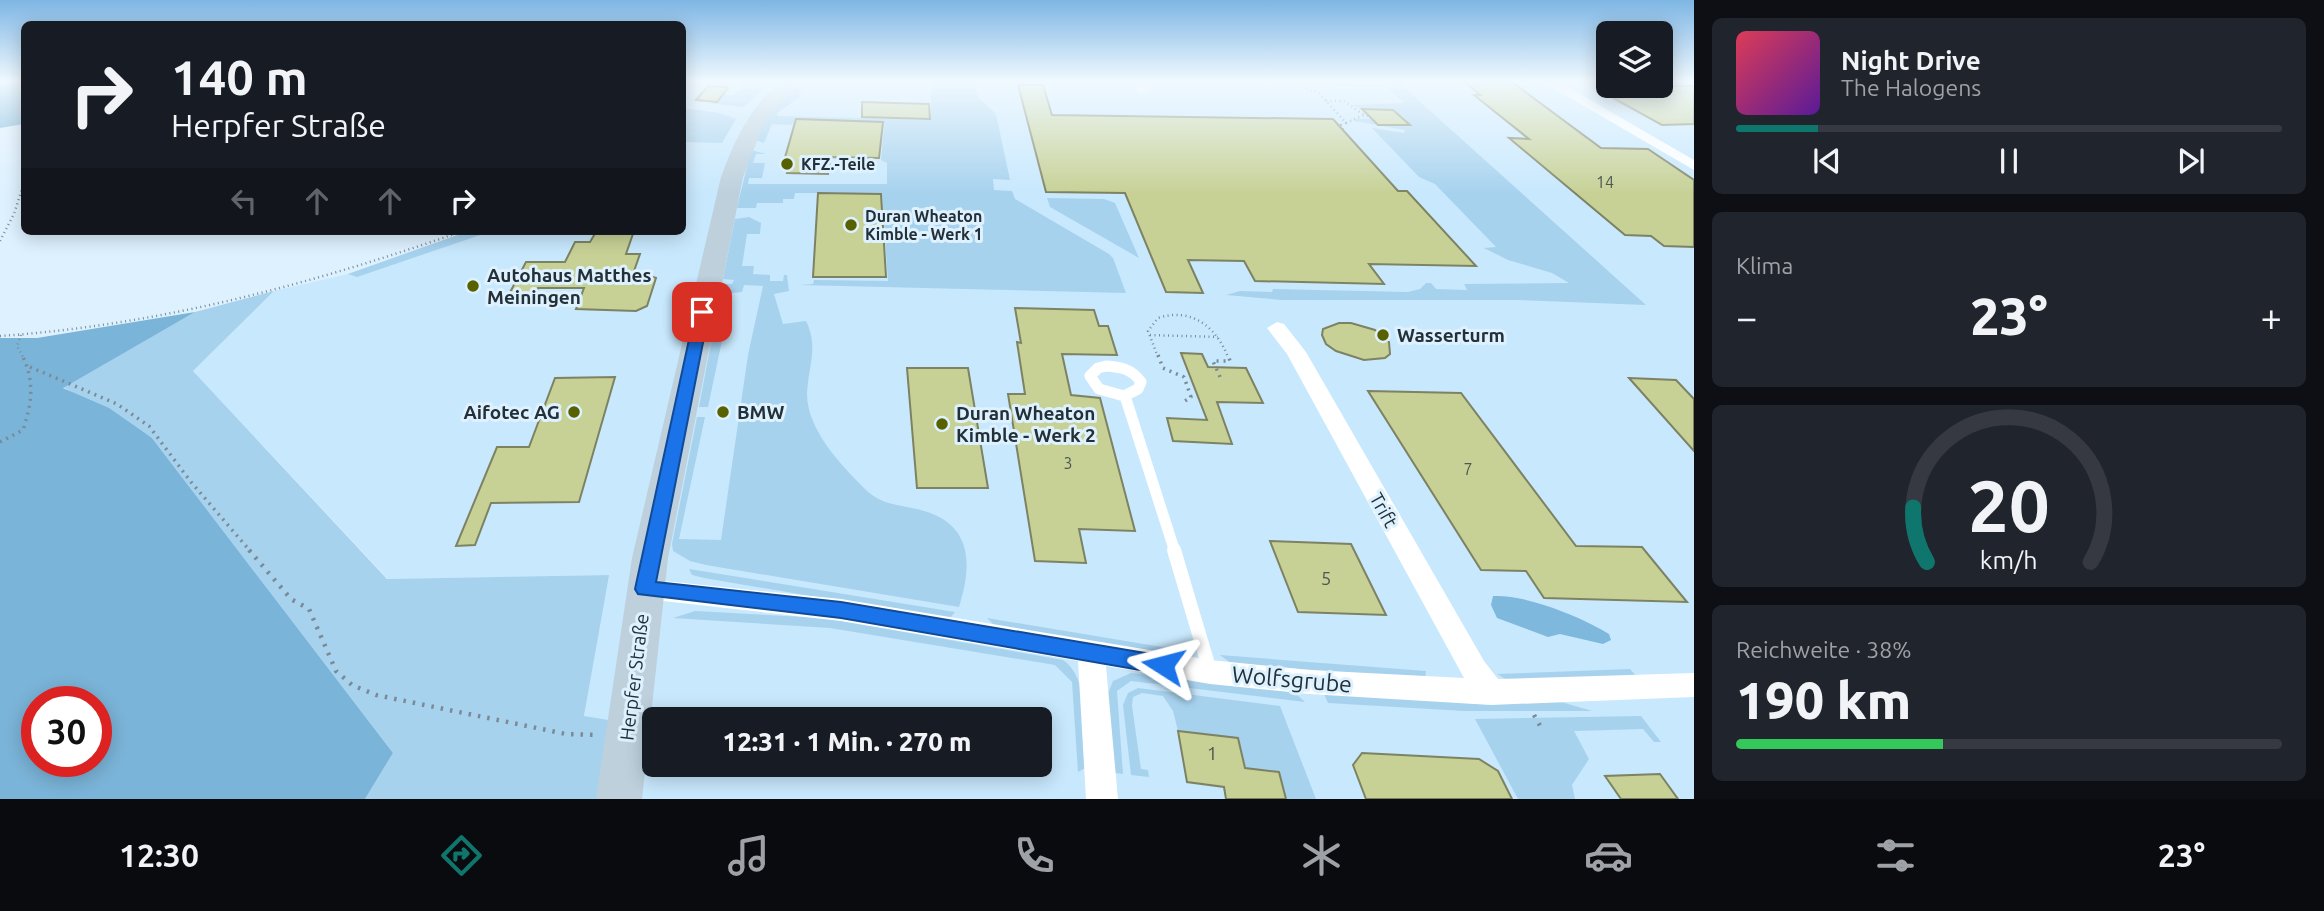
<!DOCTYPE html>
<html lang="de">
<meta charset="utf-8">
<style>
body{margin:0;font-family:Ubuntu,sans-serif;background:#20242c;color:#f1f3f6;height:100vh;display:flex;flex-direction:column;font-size:26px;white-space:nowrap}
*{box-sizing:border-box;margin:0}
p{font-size:23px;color:#9ea1a6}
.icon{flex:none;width:38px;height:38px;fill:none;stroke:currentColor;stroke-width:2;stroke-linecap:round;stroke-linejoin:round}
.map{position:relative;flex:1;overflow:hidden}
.sheet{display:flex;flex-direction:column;gap:18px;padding:18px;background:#0d0f14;width:630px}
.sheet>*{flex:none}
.guide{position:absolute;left:21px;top:21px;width:665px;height:214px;border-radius:10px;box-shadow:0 4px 18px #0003;background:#171b24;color:#f1f3f6;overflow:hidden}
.fabs{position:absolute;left:1596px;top:21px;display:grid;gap:14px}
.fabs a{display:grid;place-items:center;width:77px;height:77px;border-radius:10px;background:#171b24;box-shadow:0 4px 18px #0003;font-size:35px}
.speed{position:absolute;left:21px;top:686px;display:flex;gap:14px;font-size:35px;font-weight:700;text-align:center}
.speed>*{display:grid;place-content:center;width:91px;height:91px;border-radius:50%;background:#171b24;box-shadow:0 4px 18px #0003;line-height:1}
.speed .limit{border:10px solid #d22;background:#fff;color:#111}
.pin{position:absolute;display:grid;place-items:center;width:60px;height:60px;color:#fff;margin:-30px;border-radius:14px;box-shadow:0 4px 10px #0006}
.me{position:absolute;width:77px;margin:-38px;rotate:279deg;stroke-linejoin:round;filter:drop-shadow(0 0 5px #0008)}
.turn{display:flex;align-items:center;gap:24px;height:147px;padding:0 35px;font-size:32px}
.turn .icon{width:91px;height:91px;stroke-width:2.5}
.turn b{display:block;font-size:49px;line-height:60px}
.lanes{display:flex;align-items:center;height:66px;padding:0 35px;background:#0003;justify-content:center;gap:35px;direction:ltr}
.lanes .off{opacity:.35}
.big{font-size:52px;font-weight:800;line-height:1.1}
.sheet .card{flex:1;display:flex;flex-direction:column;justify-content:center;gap:10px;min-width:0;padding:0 24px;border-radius:10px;background:#20242c}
.sheet .dial{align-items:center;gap:0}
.dial svg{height:182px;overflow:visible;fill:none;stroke:#363941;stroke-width:7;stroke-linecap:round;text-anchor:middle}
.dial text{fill:#f1f3f6;stroke:none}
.song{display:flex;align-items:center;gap:21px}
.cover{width:84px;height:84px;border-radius:10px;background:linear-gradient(135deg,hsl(350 70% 55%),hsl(270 70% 35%))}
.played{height:7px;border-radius:4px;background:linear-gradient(90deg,#0f766e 15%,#363941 15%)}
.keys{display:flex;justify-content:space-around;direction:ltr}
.heat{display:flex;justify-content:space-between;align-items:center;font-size:38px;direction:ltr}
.charge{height:10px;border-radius:5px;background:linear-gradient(90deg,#34c759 38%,#363941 0)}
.trip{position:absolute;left:642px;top:707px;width:410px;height:70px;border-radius:10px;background:#171b24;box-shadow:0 4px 18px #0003;font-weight:800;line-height:70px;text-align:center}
.tabs{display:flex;height:112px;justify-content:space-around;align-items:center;background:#090b0e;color:#9ea1a6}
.tabs .icon{width:49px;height:49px}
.tabs .selected{color:#0f766e}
.tabs b{font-size:32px;color:#f1f3f6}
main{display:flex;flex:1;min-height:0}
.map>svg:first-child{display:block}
.built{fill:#c8e8fd;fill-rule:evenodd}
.green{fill:#a7d2ee}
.forest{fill:#7ab4d8;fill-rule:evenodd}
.water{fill:#7fb8dd}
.building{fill:#c7d196;stroke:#7d8263;stroke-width:2}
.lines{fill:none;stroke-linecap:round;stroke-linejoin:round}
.path-far2{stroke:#7b8b96;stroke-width:2.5;stroke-dasharray:1 3.5;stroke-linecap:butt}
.path-far1{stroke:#7b8b96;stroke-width:3.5;stroke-dasharray:2 5;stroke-linecap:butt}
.path{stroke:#7b8b96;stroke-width:4.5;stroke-dasharray:2.5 7;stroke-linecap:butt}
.lane-far2{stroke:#fff;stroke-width:7}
.lane-far1{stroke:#fff;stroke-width:11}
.lane{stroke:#fff;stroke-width:14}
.street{fill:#fff;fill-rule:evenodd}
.secondary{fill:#bdd0dc;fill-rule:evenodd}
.route{fill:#1a73e8;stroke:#114b97;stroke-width:2}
.poi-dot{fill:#586100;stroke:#def1ff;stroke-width:2.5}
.labels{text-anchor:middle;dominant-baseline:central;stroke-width:6;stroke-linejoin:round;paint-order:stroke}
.far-poi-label{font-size:16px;font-weight:bold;fill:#233038;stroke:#def1ff;text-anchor:start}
.number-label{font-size:16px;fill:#4c5850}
.poi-label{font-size:19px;font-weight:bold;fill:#233038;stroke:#def1ff;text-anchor:start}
.street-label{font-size:19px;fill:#233038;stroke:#def1ff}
.near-number-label{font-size:19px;fill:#4c5850}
.near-street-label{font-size:23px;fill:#233038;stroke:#def1ff}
</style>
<main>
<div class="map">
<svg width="1694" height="799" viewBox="0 0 1694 799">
<rect width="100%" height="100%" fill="#def1ff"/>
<path class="built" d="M691,81h917v5h53v-5h33v718h-1090l-20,-82 24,-142 -220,4 -195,-208 81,-80 74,-17 121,-43h213l1,-140zM654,719h386v46h-386z"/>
<path class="green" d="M709,81h62l-27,26 -37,-4 10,-1 6,-8 11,1 6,-6v-4z
M808,81h9l-19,11 3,4 -24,17 1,3 153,4v-39h44l3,16 18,17 14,66 -17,-1 1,11 18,1 3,8 94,55 4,4 13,35 -327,-8 14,-1 1,-4 74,1 -6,-88h-87l-1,6h-11v4h-26l-1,5h-19l14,-58 15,4h-10l-3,9h12l-3,15h-13l-1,6h139v-21l-6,-3 3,-35 -90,-3 -2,3 -20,-1 -8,19 -9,-3c10,-23 30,-47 53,-59z
M1302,81h95l249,224 -129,-5h-235l-56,-5 14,-4 32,1 1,-3 135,3 12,-3 6,-6h5l5,6 31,1 -3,-6 105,-1 -17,-10 -44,-13 -24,-12 12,-1 -61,-63 -16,-7 -47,-49 32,5 1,-3 -51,-9 3,-2h15l6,6h31l-16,-15 -31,-1 -10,-4 52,-2 -17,-16 -81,-2z
M682,108l38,5 16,6 -14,24 -39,-1z
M1047,198l57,1 11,4 24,55 -89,-51z
M749,217l12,6 -1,11h-13l-5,32h12l-1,8 17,1v6h13l1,-6h3l2,16 -15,3 9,30 23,-3c13,26 2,46 1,73 0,36 35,72 58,95 18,18 37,15 59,22 49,14 48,55 35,96l-253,-42 -16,-4 -17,-10 -1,-7 25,-127h8l-26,122 42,1 27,-185 15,-69 -19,-1 -2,7 -10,1 -24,114h-9l23,-123h10l2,-4 -11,-1 12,-60z
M469,231h23l-135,46 -9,-3z
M274,291l-81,80 194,208 222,-4 -25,141 30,5 -10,78h-239l28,-46 -241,-315 -89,-51 132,-75z
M689,569l266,43 -4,5 -11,1 -236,-40 -12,-3z
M695,611l129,7 239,42c27,17 22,77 24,107l-9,5 -6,-90 -17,-17 -225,-37 -157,-10z
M987,618l205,34 -4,5 -194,-32z
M1220,655l206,16 -1,7 -193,-14z
M1630,669l8,9 -131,2 -10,-6z
M1131,673l162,18 12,11 -174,-21 -14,10 6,83 -8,-1 -8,-77 6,-15z
M1138,688l142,18 36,93h-30l-41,-31 -7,-30 -60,-7 -5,-20 -10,-15 -21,-3 -9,4 -1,9 9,63 7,1 1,7 -18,-2 -8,-70 5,-12z
M1324,694l234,7 34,10h-128l-136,-8z
M1641,716l20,26h-7l-11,-13 -69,2 15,28 -17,26 3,14h-57l-43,-80z"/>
<path class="forest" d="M0,81h24v43l-24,4z
M195,312l-132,76 46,20 43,30 241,315 -28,46h-365v-461h37zM37,702h59v59h-59z"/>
<path class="water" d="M1493,596c32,-2 89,21 116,38l2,6 -8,4 -43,-10 -12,3 -51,-19 -6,-13z"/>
<path class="building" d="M1464,81l48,1 89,66 47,1 46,31v67l-30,-1 -13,-10 -26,-1 -116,-97 20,1 -55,-44h6z
M1018,85h25l9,30 281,4 65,72h9l69,75 -107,-2 15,20 -129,-3 -11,-20 -56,-1 15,33 -37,-1 -41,-99 -79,-1z
M708,86l19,1 1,1 -11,14 -21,-2z
M1642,86h52v38l-32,1 -49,-27 45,-2z
M862,102l67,2 1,15 -68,-2z
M1362,109l31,1 17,15h-32z
M796,119l87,3 -4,36 -48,-1 -3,17 -41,-1 3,-11 -6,-1z
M818,193l63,1 5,83h-73z
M634,231l-8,23h14l-6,17 22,7 -9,28 -11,5 -60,-2 8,-21h-46l-6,12h-26l20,-38h39l10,-20h15l6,-10z
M1015,308l79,2 5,16h9l9,29 -55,-1 9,41 29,3 35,133 -56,-2 7,34 -51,-2 -27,-167h17l-8,-52 4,1z
M1339,323h12l24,7 14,12 1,12 -5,4 -21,2 -28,-9 -10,-7 -4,-9 1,-6z
M1181,353l21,1 6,13 38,1 17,35 -46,-1 15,42 -59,-3 -6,-23 40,2z
M907,368h61l20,120h-71z
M615,377l-36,125 -88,1 -16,42 -19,1 41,-99h32l26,-69z
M1629,378l47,2 18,19v52z
M1368,391l93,2 115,153 66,1 45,55 -143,-4 -18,-27 -45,-1z
M1270,541l81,3 35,71 -88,-3z
M1178,731l60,7 7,30 34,4 7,27h-60l-2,-12 -37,-5z
M1362,753l117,6 19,12 14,28h-146l-13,-34z
M1660,774l18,25h-57l-16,-23z"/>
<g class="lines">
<path class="path-far2" d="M1301,81l8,9 9,2 28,31 -5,2 2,4
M682,87l6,-6
M1326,101h18l20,14
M1346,123l18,-8 5,1
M0,241l14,-27 10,-31
M21,335l-4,11 6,11
M1150,335l68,2
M0,336c160,-11 312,-52 463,-105
M1158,357l-10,-26 10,-13c34,-11 58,9 70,39"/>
<path class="path-far1" d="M1158,355l5,13 21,9 7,20 -6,4
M30,367l87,37 32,22 42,56 60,70
M1220,377l-7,-16h17l-2,-6
M0,442l23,-12c9,-27 12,-49 -1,-75"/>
<path class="path" d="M249,550l42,49 18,10 27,62 16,14 24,10 190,39 32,1
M1534,715l9,16"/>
<path class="lane-far2" d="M1629,86l9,4
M1140,89l8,-2"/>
<path class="lane-far1" d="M1106,366c15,1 26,3 35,16l-3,7 -14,7 -25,-7 -9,-13 8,-8z
M1125,396l50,156"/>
<path class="lane" d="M1174,550l36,121"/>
<path class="street" d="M1541,81h16l137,79v10z
M1277,322l7,2 22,28 178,309 14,18 196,-6v24l-203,8 -182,-11 -99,-10 -104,-18 12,133h-32l-8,-138 -237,-40 -196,-22 -9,-3 -4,-7 4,-7 9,-3 196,20 369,61 99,10 155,8 -177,-324 -20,-26z"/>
<path class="secondary" d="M783,81h20l-24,23 -15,19 -21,54 -75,381 -26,241h-46l36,-241 89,-381c13,-36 30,-73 62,-96z"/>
</g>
<linearGradient id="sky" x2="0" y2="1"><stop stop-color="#7eb6e4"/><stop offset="0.42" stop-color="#f0f9ff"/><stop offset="1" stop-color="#f0f9ff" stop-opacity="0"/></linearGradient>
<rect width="1694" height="193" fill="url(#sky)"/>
<path class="route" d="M702,308l7,4 -53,270 185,20 322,54 7,2 3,7 -3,6 -7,3 -322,-56 -203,-24 -3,-5 60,-277z"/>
<g class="poi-dot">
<circle cx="787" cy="164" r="7"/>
<circle cx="851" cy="225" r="7"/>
<circle cx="473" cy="286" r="7"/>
<circle cx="1383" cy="335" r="7"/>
<circle cx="574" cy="412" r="7"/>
<circle cx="723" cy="412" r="7"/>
<circle cx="942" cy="424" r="7"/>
</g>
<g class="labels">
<g class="far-poi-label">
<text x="801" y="164">KFZ.-Teile</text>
<text x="865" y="216">Duran Wheaton<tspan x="865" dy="18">Kimble - Werk 1</tspan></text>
</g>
<g class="number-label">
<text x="1605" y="182">14</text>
<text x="1068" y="463">3</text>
<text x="1468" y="469">7</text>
</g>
<g class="poi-label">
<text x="487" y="275">Autohaus Matthes<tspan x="487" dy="22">Meiningen</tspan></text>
<text x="1397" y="335">Wasserturm</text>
<text x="560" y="412" text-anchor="end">Aifotec AG</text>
<text x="737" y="412">BMW</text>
<text x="956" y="413">Duran Wheaton<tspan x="956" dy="22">Kimble - Werk 2</tspan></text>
</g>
<g class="street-label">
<text transform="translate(1384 510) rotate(61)">Trift</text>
<text transform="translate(634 677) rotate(-83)">Herpfer Straße</text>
</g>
<g class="near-number-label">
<text x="1326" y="578">5</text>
<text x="1212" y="753">1</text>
</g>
<g class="near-street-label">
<text transform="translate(1292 679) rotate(5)">Wolfsgrube</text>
</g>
</g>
</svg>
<div class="fabs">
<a><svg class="icon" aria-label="layers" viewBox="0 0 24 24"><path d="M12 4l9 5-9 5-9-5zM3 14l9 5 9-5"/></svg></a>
</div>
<div class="speed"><div class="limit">30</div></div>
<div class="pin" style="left:702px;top:312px;background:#d93025"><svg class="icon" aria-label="arrive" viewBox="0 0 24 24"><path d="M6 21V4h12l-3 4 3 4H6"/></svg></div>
<svg class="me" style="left:1163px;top:665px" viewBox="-20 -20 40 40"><path d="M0-17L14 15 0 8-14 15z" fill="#1a73e8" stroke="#fff" stroke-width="4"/></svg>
<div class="trip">12:31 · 1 Min. · 270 m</div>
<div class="guide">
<div class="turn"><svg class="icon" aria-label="right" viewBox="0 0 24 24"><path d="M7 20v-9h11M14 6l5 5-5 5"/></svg><div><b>140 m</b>Herpfer Straße</div></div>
<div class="lanes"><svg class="icon off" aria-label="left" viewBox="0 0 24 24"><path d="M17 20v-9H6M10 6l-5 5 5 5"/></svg><svg class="icon off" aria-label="ahead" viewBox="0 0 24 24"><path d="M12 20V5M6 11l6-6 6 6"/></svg><svg class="icon off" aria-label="ahead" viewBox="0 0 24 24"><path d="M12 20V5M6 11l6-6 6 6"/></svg><svg class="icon" aria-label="right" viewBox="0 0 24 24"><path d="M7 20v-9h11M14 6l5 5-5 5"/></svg></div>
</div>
</div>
<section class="sheet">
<div class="card">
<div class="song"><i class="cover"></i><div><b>Night Drive</b><p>The Halogens</p></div></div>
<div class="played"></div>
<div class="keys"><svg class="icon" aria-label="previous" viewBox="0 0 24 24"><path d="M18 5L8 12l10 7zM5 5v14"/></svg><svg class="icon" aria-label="pause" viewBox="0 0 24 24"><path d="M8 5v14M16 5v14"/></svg><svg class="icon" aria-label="next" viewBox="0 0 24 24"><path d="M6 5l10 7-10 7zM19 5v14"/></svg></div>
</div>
<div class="card"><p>Klima</p>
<div class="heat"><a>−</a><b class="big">23°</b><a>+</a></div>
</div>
<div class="card dial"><svg viewBox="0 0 100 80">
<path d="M14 69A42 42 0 1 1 86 69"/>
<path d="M14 69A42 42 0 0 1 8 45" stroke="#0f766e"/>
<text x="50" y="56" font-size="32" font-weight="700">20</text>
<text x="50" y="72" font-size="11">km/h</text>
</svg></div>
<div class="card"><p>Reichweite · 38%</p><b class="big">190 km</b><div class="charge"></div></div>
</section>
</main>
<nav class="tabs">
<b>12:30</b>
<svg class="icon selected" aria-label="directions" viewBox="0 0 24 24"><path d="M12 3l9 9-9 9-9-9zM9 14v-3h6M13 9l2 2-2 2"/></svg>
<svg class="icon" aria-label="music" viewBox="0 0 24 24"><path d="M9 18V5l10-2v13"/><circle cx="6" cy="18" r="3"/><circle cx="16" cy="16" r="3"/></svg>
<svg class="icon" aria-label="phone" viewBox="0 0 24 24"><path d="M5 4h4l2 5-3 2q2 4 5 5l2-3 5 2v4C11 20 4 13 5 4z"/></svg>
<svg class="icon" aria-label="climate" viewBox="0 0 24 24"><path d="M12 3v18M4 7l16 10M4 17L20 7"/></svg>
<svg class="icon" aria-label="car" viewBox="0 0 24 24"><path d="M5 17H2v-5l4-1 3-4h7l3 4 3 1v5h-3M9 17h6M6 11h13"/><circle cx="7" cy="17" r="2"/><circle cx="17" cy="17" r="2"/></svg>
<svg class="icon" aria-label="filters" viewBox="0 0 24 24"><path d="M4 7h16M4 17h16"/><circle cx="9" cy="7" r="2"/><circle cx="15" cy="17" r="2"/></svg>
<b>23°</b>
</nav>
